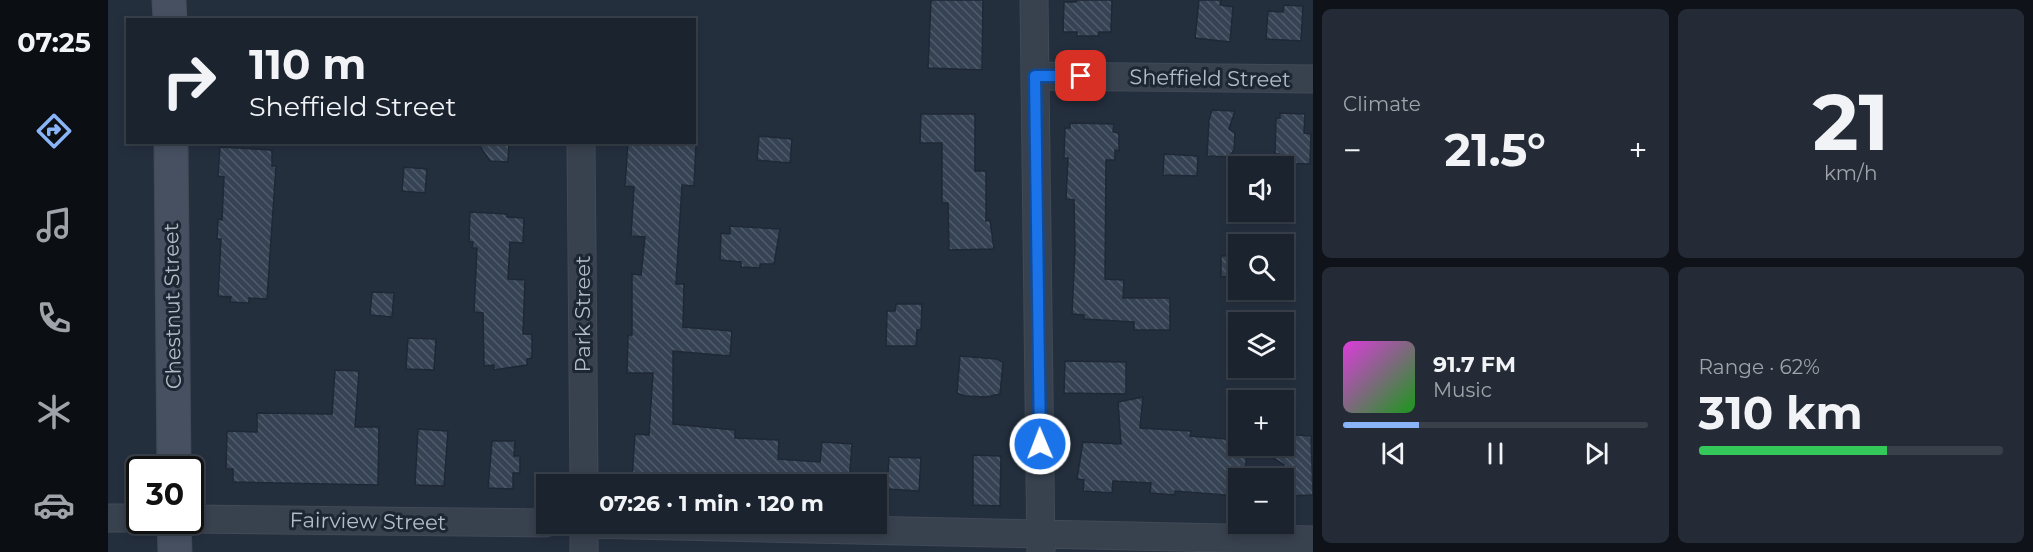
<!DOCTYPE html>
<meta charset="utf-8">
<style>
body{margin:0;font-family:Montserrat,sans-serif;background:#242b36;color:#f1f3f6;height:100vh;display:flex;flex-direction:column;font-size:22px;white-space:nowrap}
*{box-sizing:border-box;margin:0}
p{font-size:20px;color:#a0a4aa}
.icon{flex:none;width:33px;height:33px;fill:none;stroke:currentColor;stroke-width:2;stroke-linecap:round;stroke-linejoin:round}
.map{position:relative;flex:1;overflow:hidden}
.sheet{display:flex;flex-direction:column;gap:9px;padding:9px;background:#0f1319;width:720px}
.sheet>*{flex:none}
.guide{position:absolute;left:18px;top:18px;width:570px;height:126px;border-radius:0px;box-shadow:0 3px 9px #0003,0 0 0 2px #39404a;background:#1b232e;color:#f1f3f6;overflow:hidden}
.buttons{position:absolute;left:1120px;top:156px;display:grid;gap:12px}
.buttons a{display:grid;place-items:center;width:66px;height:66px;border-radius:0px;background:#1b232e;box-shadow:0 3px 9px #0003,0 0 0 2px #39404a;font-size:30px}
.speed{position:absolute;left:18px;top:456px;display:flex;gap:12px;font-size:30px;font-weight:700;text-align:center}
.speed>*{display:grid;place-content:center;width:78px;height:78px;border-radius:50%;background:#1b232e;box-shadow:0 3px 9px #0003,0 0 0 2px #39404a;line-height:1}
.speed .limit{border:3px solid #111;border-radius:9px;background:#fff;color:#111}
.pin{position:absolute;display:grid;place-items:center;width:51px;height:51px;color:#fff;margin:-26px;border-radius:12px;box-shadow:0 3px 9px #0006}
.me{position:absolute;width:66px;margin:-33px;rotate:359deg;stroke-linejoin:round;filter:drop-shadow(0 0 4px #0008)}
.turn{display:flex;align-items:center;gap:21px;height:126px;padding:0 24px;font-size:27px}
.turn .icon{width:78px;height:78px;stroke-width:2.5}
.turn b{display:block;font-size:42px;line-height:51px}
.big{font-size:45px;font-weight:700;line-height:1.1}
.sheet .tile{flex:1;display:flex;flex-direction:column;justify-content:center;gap:9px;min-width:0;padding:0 21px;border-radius:9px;background:#242b36}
.sheet .dial{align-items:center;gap:0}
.dial b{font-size:78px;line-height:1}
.song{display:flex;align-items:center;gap:18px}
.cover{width:72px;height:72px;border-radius:9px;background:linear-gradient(135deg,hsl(300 70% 55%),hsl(120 70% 35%))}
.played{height:6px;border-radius:3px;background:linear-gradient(90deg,#8ab4f8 25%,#39404a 25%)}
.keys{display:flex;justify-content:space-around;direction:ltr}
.heat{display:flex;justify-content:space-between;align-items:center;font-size:33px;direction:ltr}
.charge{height:9px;border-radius:4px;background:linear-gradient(90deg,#34c759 62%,#39404a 0)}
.sheet .tiles{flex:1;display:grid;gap:9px;grid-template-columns:repeat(2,1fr)}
.trip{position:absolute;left:428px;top:474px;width:351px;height:60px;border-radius:0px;background:#1b232e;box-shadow:0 3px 9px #0003,0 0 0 2px #39404a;font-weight:700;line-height:60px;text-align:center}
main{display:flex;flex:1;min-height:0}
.tab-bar{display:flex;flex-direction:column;width:108px;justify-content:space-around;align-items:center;background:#0b0e12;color:#a0a4aa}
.tab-bar .icon{width:42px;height:42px}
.tab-bar .current{color:#8ab4f8}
.tab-bar b{font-size:27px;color:#f1f3f6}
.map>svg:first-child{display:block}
.building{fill:url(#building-back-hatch);stroke:#1f2835;stroke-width:1.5}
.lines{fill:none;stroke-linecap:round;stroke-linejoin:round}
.street-casing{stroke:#414a57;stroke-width:29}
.secondary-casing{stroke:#414a57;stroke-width:35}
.street{stroke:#38414e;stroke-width:27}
.secondary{stroke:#465061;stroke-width:33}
.route-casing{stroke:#114b97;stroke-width:15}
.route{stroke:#1a73e8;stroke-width:10}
.labels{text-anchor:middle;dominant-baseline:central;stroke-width:6;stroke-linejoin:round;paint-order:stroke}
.street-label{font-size:21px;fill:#b4bcc9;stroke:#1d2633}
</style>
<main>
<nav class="tab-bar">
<b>07:25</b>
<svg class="icon current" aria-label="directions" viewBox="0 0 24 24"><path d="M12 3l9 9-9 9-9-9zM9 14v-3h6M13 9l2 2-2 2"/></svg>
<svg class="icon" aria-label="music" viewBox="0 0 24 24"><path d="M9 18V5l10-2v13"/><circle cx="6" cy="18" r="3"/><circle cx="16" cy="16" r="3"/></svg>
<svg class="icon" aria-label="phone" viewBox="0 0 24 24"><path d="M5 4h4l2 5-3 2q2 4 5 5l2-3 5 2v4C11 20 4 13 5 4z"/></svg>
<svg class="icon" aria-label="climate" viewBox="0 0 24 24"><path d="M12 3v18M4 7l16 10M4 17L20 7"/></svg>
<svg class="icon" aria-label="car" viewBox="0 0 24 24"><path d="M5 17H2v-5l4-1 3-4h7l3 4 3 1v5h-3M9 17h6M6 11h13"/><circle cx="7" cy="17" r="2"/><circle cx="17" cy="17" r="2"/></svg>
</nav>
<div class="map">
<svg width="1205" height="552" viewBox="0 0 1205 552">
<defs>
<pattern id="building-back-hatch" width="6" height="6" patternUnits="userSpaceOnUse" patternTransform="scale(1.5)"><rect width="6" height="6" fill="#364354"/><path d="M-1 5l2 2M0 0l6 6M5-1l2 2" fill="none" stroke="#515c6b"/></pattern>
</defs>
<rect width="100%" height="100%" fill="#242f3e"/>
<path class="building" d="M823,0h52l-1,70 -54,-2z
M969,0h35l-1,32h-12l-1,4h-21v-4h-14l1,-30h12z
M1091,0h22l-1,5 13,2 -3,35 -35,-4z
M1176,5l19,1 -2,35 -35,-2 2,-28 15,1z
M1104,110l23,1 -6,18 6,4 -1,17 -5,7 -22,-1 2,-36z
M1172,113l25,1 -1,19 7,1 -1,30 -31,-1v-9h-4l1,-36h4z
M813,114h54v57h11v50l4,-1 4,29 -45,1 -1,-47h-6v-60h-22z
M962,123l44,1 -1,8 6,1v18l-4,-1v10h-9l-1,119 19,1 -1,18h47v32h-36v-8l-50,-3v-4l-12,-1 3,-64 -1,-50 -8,-1 2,-41h-4l1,-30h5z
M651,136l33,3 -2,24 -33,-3z
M369,142h32l-1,20 -18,-1z
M520,142l68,2 -2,42 -12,-1 -6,99h8l-1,43 49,4 -2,25 -57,-5v73l62,6v8l44,2 -1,19 42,3 2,-20 30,2 -3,40h-25v-2l-5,-2 -36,-1v5h-146v-5h-5l3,-45 14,1 4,-62h-26l1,-38h4v-61l9,1 4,-38 -14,-1 3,-49 -9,-1z
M112,147l52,3v16h4l-9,133 -18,-1v5l-19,-1 1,-5 -13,-1 3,-57h-4l1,-20 4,1 2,-43 -6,-1z
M1056,154l34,2 -1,20 -34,-1z
M296,167l23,2 -2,24 -23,-2z
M362,212l37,2v3l17,1 -1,25 -13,-1 -2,37 17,1 -2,54h9v24l-5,1v6l-33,5v-5l-10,1 -1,-53 -9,-1 3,-64h-5l1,-6h-4z
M622,226l50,3 -6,35h-14v4l-19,-1v-5l-21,-2 1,-27 9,1z
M1131,255v21l-18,1v-21z
M264,292l22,1 -2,24 -22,-2z
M788,304h26l-1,26h-4l-1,16h-30l1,-35h8z
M300,338l28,1 -2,31 -28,-1z
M852,356l37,3 6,4 -3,31 -14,3 -21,-1 -8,-3z
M957,361l61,1v32l-62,-1z
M227,370l24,1 -4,56h24l-1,58 -145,-3v-13h-7l1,-38 30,1v-19l75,1z
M1035,397l-3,31 51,3 -1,5 49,4v6h8l-2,32h-6l-1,18 -63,-5v4l-25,-2 1,-10 -38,-2 -1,12 -29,-2 1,-11 -7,-1 6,-37 38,2 -3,-42z
M310,429l30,2 -4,55 -29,-1z
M1176,434l27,2 2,59 -29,1v-31l-29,-19h29z
M384,441h23l-1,15h6v17h-7v16l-25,-1z
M865,455l28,1 -1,50 -27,-1z
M781,457l32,1 -2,33 -32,-2z"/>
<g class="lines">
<defs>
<path id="street" d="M926,0l7,552
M927,76l278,3
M473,142l3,342
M0,518h32
M82,519l356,4
M478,524l727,16
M476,552v-28"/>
<path id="secondary" d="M61,0l1,20
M63,142l3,328
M66,520l1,32"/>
</defs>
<use href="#street" class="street-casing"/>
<use href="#secondary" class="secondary-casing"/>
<use href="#street" class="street"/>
<use href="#secondary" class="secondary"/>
</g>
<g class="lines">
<defs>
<path id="route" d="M932,444l-5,-368h46"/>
</defs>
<use href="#route" class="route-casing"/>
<use href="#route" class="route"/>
</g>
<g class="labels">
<g class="street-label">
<text transform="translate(1102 78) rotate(1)">Sheffield Street</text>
<text transform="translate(64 306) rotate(-91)">Chestnut Street</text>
<text transform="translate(474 314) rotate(-90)">Park Street</text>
<text transform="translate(260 521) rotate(1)">Fairview Street</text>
</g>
</g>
</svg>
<div class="buttons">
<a><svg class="icon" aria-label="sound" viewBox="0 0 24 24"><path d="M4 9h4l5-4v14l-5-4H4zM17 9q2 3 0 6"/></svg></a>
<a><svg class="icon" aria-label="search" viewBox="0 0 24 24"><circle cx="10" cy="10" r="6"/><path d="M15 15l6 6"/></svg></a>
<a><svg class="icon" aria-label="layers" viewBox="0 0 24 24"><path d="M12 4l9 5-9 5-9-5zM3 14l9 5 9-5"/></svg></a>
<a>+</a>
<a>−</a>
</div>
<div class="speed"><div class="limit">30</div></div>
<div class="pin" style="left:973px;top:76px;background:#d93025"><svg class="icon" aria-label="arrive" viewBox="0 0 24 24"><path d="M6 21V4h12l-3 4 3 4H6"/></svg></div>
<svg class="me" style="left:932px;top:444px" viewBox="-20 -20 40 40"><circle r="17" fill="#1a73e8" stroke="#fff" stroke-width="3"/><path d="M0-11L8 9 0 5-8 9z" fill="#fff"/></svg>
<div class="trip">07:26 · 1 min · 120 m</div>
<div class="guide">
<div class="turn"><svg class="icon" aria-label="right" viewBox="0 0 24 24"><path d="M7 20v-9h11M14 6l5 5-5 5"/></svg><div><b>110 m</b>Sheffield Street</div></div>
</div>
</div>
<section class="sheet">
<div class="tiles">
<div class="tile"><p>Climate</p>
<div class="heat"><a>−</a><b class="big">21.5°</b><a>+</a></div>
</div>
<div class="tile dial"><b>21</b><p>km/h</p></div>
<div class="tile">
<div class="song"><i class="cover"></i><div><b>91.7 FM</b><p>Music</p></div></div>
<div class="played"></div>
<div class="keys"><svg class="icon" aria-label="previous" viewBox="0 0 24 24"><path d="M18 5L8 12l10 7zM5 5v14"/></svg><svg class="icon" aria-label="pause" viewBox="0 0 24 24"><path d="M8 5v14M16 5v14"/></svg><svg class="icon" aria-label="next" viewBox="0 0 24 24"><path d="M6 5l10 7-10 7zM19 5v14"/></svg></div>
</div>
<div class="tile"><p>Range · 62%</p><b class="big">310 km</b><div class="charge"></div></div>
</div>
</section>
</main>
